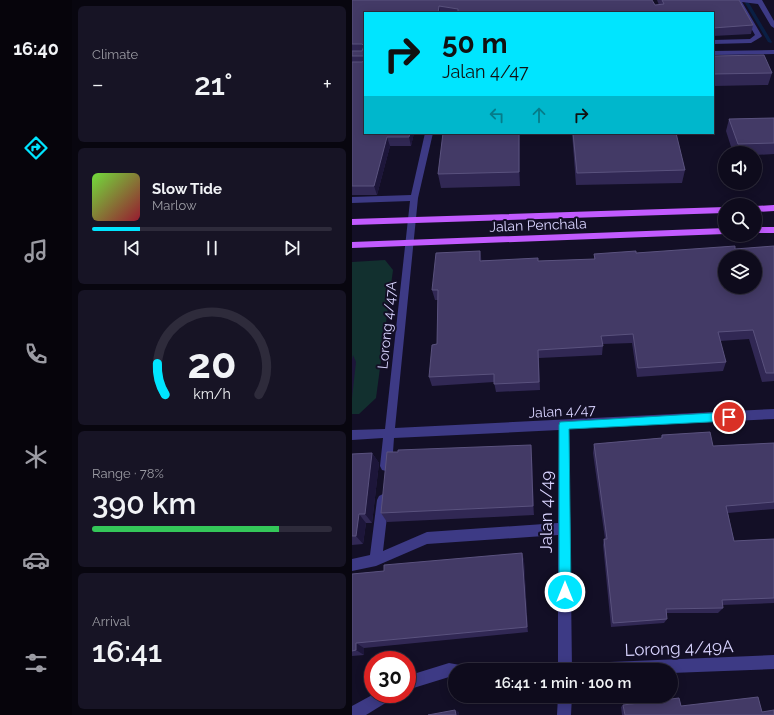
<!DOCTYPE html>
<meta charset="utf-8">
<style>
body{margin:0;font-family:Raleway,sans-serif;background:#171425;color:#f1f3f6;height:100vh;display:flex;flex-direction:column;font-size:15px;white-space:nowrap}
*{box-sizing:border-box;margin:0}
p{font-size:13px;color:#9b9ba3}
.icon{flex:none;width:22px;height:22px;fill:none;stroke:currentColor;stroke-width:2;stroke-linecap:round;stroke-linejoin:round}
.map{position:relative;flex:1;overflow:hidden}
.drawer{display:flex;flex-direction:column;gap:6px;padding:6px;background:#08060f;width:280px}
.drawer>*{flex:none}
.guide{position:absolute;left:12px;top:12px;width:350px;height:122px;border-radius:0px;box-shadow:0 2px 10px #0003,0 0 0 1px #2e2b3b;background:#00e5ff;color:#111;overflow:hidden}
.tools{position:absolute;left:366px;top:146px;display:grid;gap:8px}
.tools a{display:grid;place-items:center;width:44px;height:44px;border-radius:50%;background:#0e0b1c;box-shadow:0 2px 10px #0003,0 0 0 1px #2e2b3b;font-size:20px}
.speed{position:absolute;left:12px;top:651px;display:flex;gap:8px;font-size:20px;font-weight:700;text-align:center}
.speed>*{display:grid;place-content:center;width:52px;height:52px;border-radius:50%;background:#0e0b1c;box-shadow:0 2px 10px #0003,0 0 0 1px #2e2b3b;line-height:1}
.speed .limit{border:6px solid #d22;background:#fff;color:#111}
.pin{position:absolute;display:grid;place-items:center;width:34px;height:34px;color:#fff;margin:-17px;border:2px solid #fff;border-radius:50%;box-shadow:0 1px 4px #0007}
.me{position:absolute;width:44px;margin:-22px;rotate:0deg;stroke-linejoin:round;filter:drop-shadow(0 0 3px #0008)}
.turn{display:flex;align-items:center;gap:14px;height:84px;padding:0 12px;font-size:18px}
.turn .icon{width:52px;height:52px;stroke-width:2.5}
.turn b{display:block;font-size:28px;line-height:34px}
.lanes{display:flex;align-items:center;height:38px;padding:0 12px;background:#0003;justify-content:center;gap:20px;direction:ltr}
.lanes .off{opacity:.35}
.big{font-size:30px;font-weight:600;line-height:1.1}
.drawer .widget{flex:1;display:flex;flex-direction:column;justify-content:center;gap:6px;min-width:0;padding:0 14px;border-radius:6px;background:#171425}
.drawer .dial{align-items:center;gap:0}
.dial svg{height:104px;overflow:visible;fill:none;stroke:#2e2b3b;stroke-width:7;stroke-linecap:round;text-anchor:middle}
.dial text{fill:#f1f3f6;stroke:none}
.song{display:flex;align-items:center;gap:12px}
.cover{width:48px;height:48px;border-radius:6px;background:linear-gradient(135deg,hsl(100 70% 55%),hsl(350 70% 35%))}
.played{height:4px;border-radius:2px;background:linear-gradient(90deg,#00e5ff 20%,#2e2b3b 20%)}
.keys{display:flex;justify-content:space-around;direction:ltr}
.heat{display:flex;justify-content:space-between;align-items:center;font-size:22px;direction:ltr}
.charge{height:6px;border-radius:3px;background:linear-gradient(90deg,#34c759 78%,#2e2b3b 0)}
.trip{position:absolute;left:96px;top:663px;width:230px;height:40px;border-radius:20px;background:#0e0b1c;box-shadow:0 2px 10px #0003,0 0 0 1px #2e2b3b;font-weight:600;line-height:40px;text-align:center}
main{display:flex;flex:1;min-height:0}
.tab-bar{display:flex;flex-direction:column;width:72px;justify-content:space-around;align-items:center;background:#06040b;color:#9b9ba3}
.tab-bar .icon{width:28px;height:28px}
.tab-bar .on{color:#00e5ff}
.tab-bar b{font-size:18px;color:#f1f3f6}
.map>svg:first-child{display:block}
.green{fill:#12302f}
.lines{fill:none;stroke-linecap:round;stroke-linejoin:round}
.stream{fill:#0a1f44;fill-rule:evenodd}
.minor{fill:#3d3a85;fill-rule:evenodd}
.major{fill:#c25bff;fill-rule:evenodd}
.wall{fill:#312854}
.shaded-wall{fill:#1d163a}
.building{fill:#433a66;stroke:#5a527e;fill-rule:evenodd}
.route{fill:#00e5ff;stroke:#0095a6}
.labels{text-anchor:middle;dominant-baseline:central;stroke-width:4;stroke-linejoin:round;paint-order:stroke}
.street-label{font-size:14px;fill:#d9d4ff;stroke:#130f26}
.near-street-label{font-size:17px;fill:#d9d4ff;stroke:#130f26}
</style>
<main>
<nav class="tab-bar">
<b>16:40</b>
<svg class="icon on" aria-label="directions" viewBox="0 0 24 24"><path d="M12 3l9 9-9 9-9-9zM9 14v-3h6M13 9l2 2-2 2"/></svg>
<svg class="icon" aria-label="music" viewBox="0 0 24 24"><path d="M9 18V5l10-2v13"/><circle cx="6" cy="18" r="3"/><circle cx="16" cy="16" r="3"/></svg>
<svg class="icon" aria-label="phone" viewBox="0 0 24 24"><path d="M5 4h4l2 5-3 2q2 4 5 5l2-3 5 2v4C11 20 4 13 5 4z"/></svg>
<svg class="icon" aria-label="climate" viewBox="0 0 24 24"><path d="M12 3v18M4 7l16 10M4 17L20 7"/></svg>
<svg class="icon" aria-label="car" viewBox="0 0 24 24"><path d="M5 17H2v-5l4-1 3-4h7l3 4 3 1v5h-3M9 17h6M6 11h13"/><circle cx="7" cy="17" r="2"/><circle cx="17" cy="17" r="2"/></svg>
<svg class="icon" aria-label="filters" viewBox="0 0 24 24"><path d="M4 7h16M4 17h16"/><circle cx="9" cy="7" r="2"/><circle cx="15" cy="17" r="2"/></svg>
</nav>
<section class="drawer">
<div class="widget"><p>Climate</p>
<div class="heat"><a>−</a><b class="big">21°</b><a>+</a></div>
</div>
<div class="widget">
<div class="song"><i class="cover"></i><div><b>Slow Tide</b><p>Marlow</p></div></div>
<div class="played"></div>
<div class="keys"><svg class="icon" aria-label="previous" viewBox="0 0 24 24"><path d="M18 5L8 12l10 7zM5 5v14"/></svg><svg class="icon" aria-label="pause" viewBox="0 0 24 24"><path d="M8 5v14M16 5v14"/></svg><svg class="icon" aria-label="next" viewBox="0 0 24 24"><path d="M6 5l10 7-10 7zM19 5v14"/></svg></div>
</div>
<div class="widget dial"><svg viewBox="0 0 100 80">
<path d="M14 69A42 42 0 1 1 86 69"/>
<path d="M14 69A42 42 0 0 1 8 45" stroke="#00e5ff"/>
<text x="50" y="56" font-size="32" font-weight="700">20</text>
<text x="50" y="72" font-size="11">km/h</text>
</svg></div>
<div class="widget"><p>Range · 78%</p><b class="big">390 km</b><div class="charge"></div></div>
<div class="widget"><p>Arrival</p><b class="big">16:41</b></div>
</section>
<div class="map">
<svg width="422" height="715" viewBox="0 0 422 715">
<rect width="100%" height="100%" fill="#130f26"/>
<path class="green" d="M33,260l8,10 -17,128 -17,16h-7v-152z"/>
<g class="lines">
<path class="stream" d="M394,2l3,1 23,39 -1,1 -3,-1 -23,-39z"/>
<path class="minor" d="M383,0h27l12,21v7l-3,-2 -13,-22 -16,-2 20,34 -1,1 -10,6 -38,1v-4l37,-1 5,-4z
M422,50v4l-61,1v-4z
M73,133h8l-15,65 -23,230 379,-19v10l-205,10 3,241h-14v-135l-131,9 -51,22 -24,5v-12l18,-4 7,-55 2,-4 4,-2 4,2 2,4 -6,51 44,-19 131,-9 1,-93 -165,8 -2,28 -2,4 -4,1 -4,-1 -2,-4 3,-28 -31,2v-10l33,-1 25,-228 -58,2v-6l59,-2z
M422,655v14l-103,4v-3h-92l2,-5 5,-2z
M97,663l11,2 2,5h-7v7h-6l-42,13v-14z
M22,694h20l-2,5 -26,16h-14v-9z
M206,696h14l-1,19h-14z"/>
<path class="major" d="M422,205v6l-19,1v-6z
M373,207v6l-373,12v-6z
M403,227h19v6h-19z
M373,228v6l-373,14v-6z"/>
</g>
<path class="wall" d="M0,0l303,5h4l-2,-5h82l14,25 -2,9 -38,2v-23h-348l49,120 -3,13h-21l-13,49h-25z
M361,56l59,17 -4,12 -55,1z
M422,118v36l-19,1v-2h-22l-7,-22 3,-12z
M91,133h77v53l-79,2 -3,-14z
M220,133h104l9,37 -3,13 -106,2z
M422,246v135l-12,1 -13,-43 -29,2 6,21 -3,9 -86,6 -5,-34 -29,1 -1,11 -63,3 1,32 -44,2 -2,-10 -62,4 -3,-9 8,-33 1,-44h-3l-3,-10 50,-30 56,1 56,-2v-5l42,-1 99,-4z
M310,435l51,11 61,-3v66l-46,4 6,28 40,-2v64l-52,2 1,3 -5,5h-51v6l-3,4 -53,4 -8,-82 1,-6h1l-12,-86 1,-9 67,-6z
M20,453l7,10 -7,60h-6l-3,21 -11,1v-91z
M180,456l2,59 -147,7 -6,-9z
M170,553l2,8 4,71 -164,16v7l-12,1v-82l32,-3z
M271,705l58,1 81,6 12,3h-152l-1,-8z"/>
<path class="shaded-wall" d="M87,6l1,7h-2z
M58,133h4l-3,13 -2,-9z
M167,133h1v53l-1,-14z
M35,137l3,9 -13,49 -3,-9z
M128,251l2,10h-2z
M1,355l3,7 -4,36v-38z
M179,445l1,11 2,59 -1,-9z
M20,453l7,10 -7,60 -7,-9z
M7,514l7,9 -3,21 -7,-8z
M170,553l2,8 4,71 -1,-5z
M4,643l8,5v7l-8,-5z
M103,710l4,2v3h-3z"/>
<path class="building" d="M0,0h300l3,5 9,-1 -2,-4h77l14,25 -40,3v-15h-255v-4l-19,-3 -1,7h-73v120h45l-1,4h-22l-13,49h-22v-124h10l2,-1v-5h-12v-5h10l2,-5 -2,-2h-10z
M412,55l8,18 -59,1v-18z
M422,118v25l-36,1 -9,-25z
M91,133h76v39l-81,2z
M221,133h103l9,37 -108,3z
M383,246v3l39,-3v127h-8l-13,-43 -35,2 8,30 -88,6 -5,-34 -32,2 2,10 -65,4 1,32 -45,2v-10l-65,3 3,-32 5,-1 1,-54h-6l4,-37 44,-2v10l58,-3v3l57,-2 -1,-5 42,-3v2zM373,257h30v30h-30z
M358,432l3,14 61,-3v59l-48,4 8,35 40,-2v59l-52,2 1,8 -57,1 1,10 -54,4 -9,-84h3l-13,-95 68,-6v-3z
M179,445l2,61 -152,7 6,-61h11v-2z
M20,453l-7,61h-6l-3,22h-4v-82z
M170,553l5,74 -171,16v7l-4,1v-77l32,-3v-6z
M406,697l4,15 12,-2v5h-149l-2,-10 56,-7 2,8z
M103,710l1,5h-28z"/>
<path class="route" d="M377,412l3,2 2,3 -2,3 -3,1 -160,8 2,163 -2,4 -4,1 -4,-1 -2,-4v-167l1,-3z"/>
<g class="labels">
<g class="street-label">
<text transform="translate(186 225) rotate(-2)">Jalan Penchala</text>
<text transform="translate(35 325) rotate(-84)">Lorong 4/47A</text>
<text transform="translate(210 411) rotate(-3)">Jalan 4/47</text>
</g>
<g class="near-street-label">
<text transform="translate(194 512) rotate(-90)">Jalan 4/49</text>
<text transform="translate(327 648) rotate(-2)">Lorong 4/49A</text>
</g>
</g>
</svg>
<div class="tools">
<a><svg class="icon" aria-label="sound" viewBox="0 0 24 24"><path d="M4 9h4l5-4v14l-5-4H4zM17 9q2 3 0 6"/></svg></a>
<a><svg class="icon" aria-label="search" viewBox="0 0 24 24"><circle cx="10" cy="10" r="6"/><path d="M15 15l6 6"/></svg></a>
<a><svg class="icon" aria-label="layers" viewBox="0 0 24 24"><path d="M12 4l9 5-9 5-9-5zM3 14l9 5 9-5"/></svg></a>
</div>
<div class="speed"><div class="limit">30</div></div>
<div class="pin" style="left:377px;top:417px;background:#d93025"><svg class="icon" aria-label="arrive" viewBox="0 0 24 24"><path d="M6 21V4h12l-3 4 3 4H6"/></svg></div>
<svg class="me" style="left:213px;top:592px" viewBox="-20 -20 40 40"><circle r="17" fill="#00e5ff" stroke="#fff" stroke-width="3"/><path d="M0-11L8 9 0 5-8 9z" fill="#fff"/></svg>
<div class="trip">16:41 · 1 min · 100 m</div>
<div class="guide">
<div class="turn"><svg class="icon" aria-label="right" viewBox="0 0 24 24"><path d="M7 20v-9h11M14 6l5 5-5 5"/></svg><div><b>50 m</b>Jalan 4/47</div></div>
<div class="lanes"><svg class="icon off" aria-label="left" viewBox="0 0 24 24"><path d="M17 20v-9H6M10 6l-5 5 5 5"/></svg><svg class="icon off" aria-label="ahead" viewBox="0 0 24 24"><path d="M12 20V5M6 11l6-6 6 6"/></svg><svg class="icon" aria-label="right" viewBox="0 0 24 24"><path d="M7 20v-9h11M14 6l5 5-5 5"/></svg></div>
</div>
</div>
</main>
